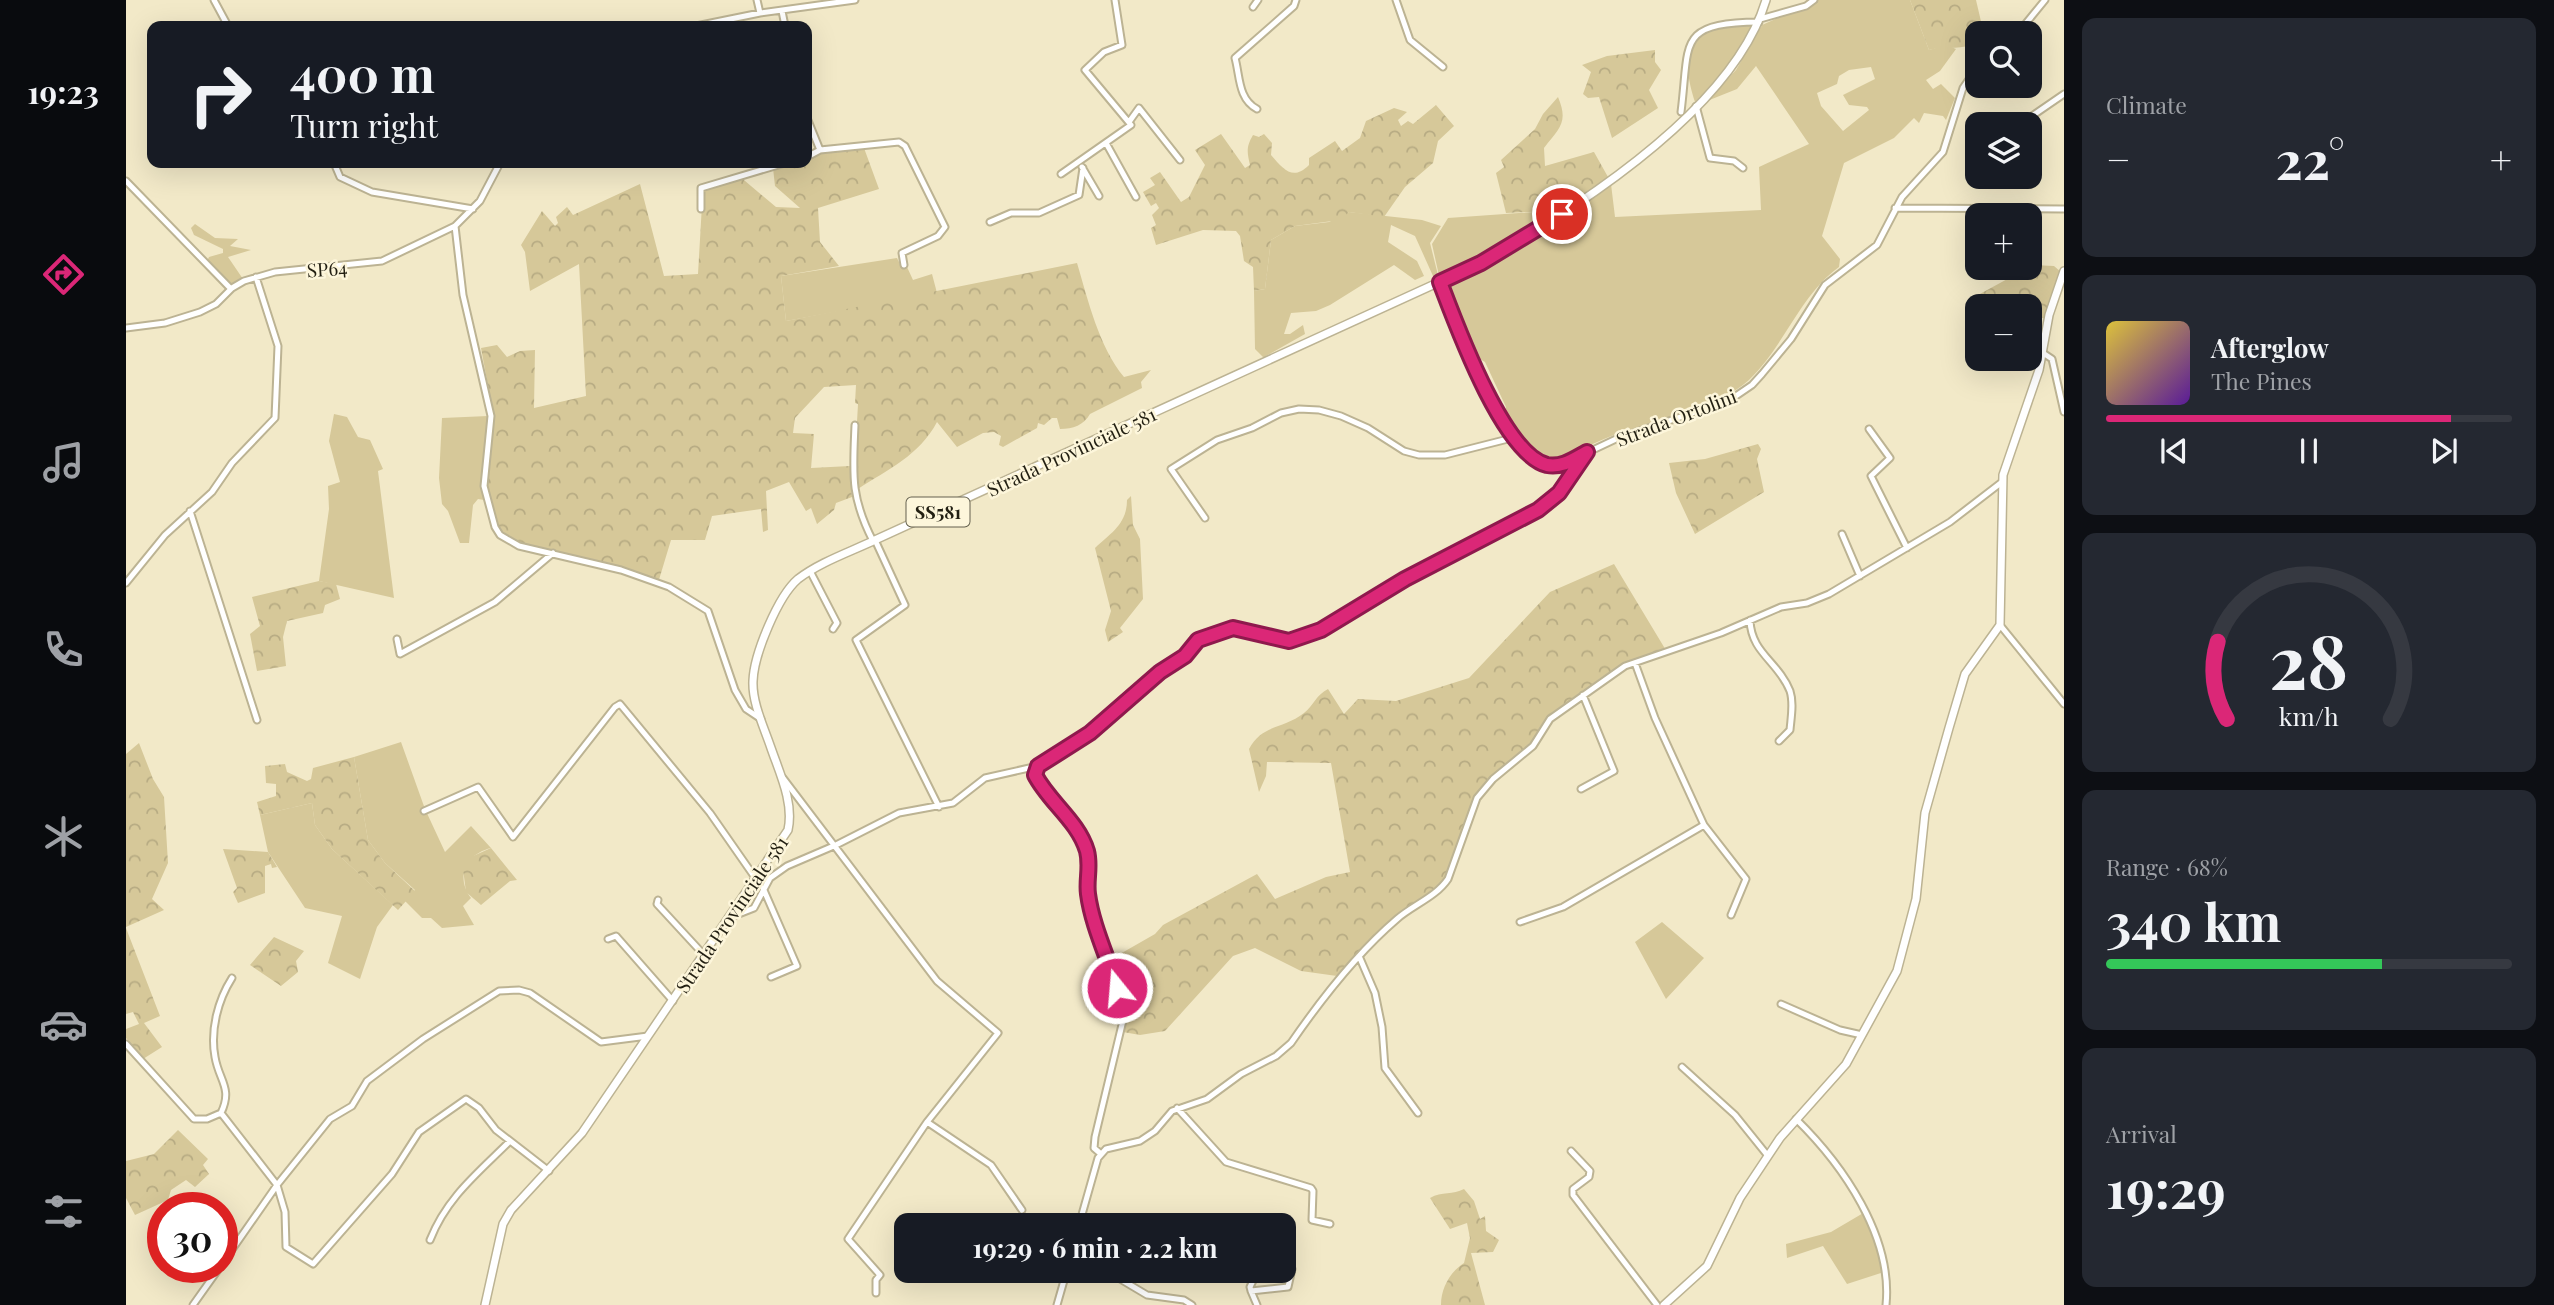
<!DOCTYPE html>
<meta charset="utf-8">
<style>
body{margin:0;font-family:"Playfair Display",serif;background:#242831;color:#f1f3f6;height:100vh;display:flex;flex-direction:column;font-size:26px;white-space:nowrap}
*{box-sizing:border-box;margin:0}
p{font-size:23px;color:#9ea1a6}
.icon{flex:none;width:38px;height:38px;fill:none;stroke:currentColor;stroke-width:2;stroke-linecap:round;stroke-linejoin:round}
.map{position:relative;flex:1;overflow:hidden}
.sheet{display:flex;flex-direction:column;gap:18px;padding:18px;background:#0d0f14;width:490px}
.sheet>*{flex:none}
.top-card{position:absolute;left:21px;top:21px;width:665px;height:147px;border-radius:14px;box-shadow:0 7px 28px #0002;background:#171b24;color:#f1f3f6;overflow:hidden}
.buttons{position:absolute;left:1839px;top:21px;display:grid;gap:14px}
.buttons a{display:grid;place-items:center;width:77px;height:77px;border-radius:14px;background:#171b24;box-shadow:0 7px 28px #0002;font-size:35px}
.speed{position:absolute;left:21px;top:1192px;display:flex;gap:14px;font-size:35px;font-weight:700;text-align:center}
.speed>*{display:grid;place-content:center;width:91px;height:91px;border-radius:50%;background:#171b24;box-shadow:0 7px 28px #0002;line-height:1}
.speed .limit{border:10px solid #d22;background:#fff;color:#111}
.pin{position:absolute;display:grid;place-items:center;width:60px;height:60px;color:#fff;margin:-30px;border:4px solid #fff;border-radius:50%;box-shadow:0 2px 7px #0007}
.me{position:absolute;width:77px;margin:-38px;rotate:343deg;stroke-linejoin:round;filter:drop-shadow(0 0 5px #0008)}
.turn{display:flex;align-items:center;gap:24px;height:147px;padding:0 28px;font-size:32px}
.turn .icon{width:91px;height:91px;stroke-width:2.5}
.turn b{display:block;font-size:49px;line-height:60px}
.big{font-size:52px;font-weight:700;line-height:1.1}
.sheet .widget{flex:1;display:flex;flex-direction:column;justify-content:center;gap:10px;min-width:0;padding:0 24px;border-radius:14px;background:#242831}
.sheet .dial{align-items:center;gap:0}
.dial svg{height:182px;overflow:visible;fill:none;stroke:#363941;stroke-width:7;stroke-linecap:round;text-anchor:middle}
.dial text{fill:#f1f3f6;stroke:none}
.song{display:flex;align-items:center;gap:21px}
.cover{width:84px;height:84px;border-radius:10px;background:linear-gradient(135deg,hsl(50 70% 55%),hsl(270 70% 35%))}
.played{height:7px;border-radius:4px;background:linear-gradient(90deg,#db2777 85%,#363941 85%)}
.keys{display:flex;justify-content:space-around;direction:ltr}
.heat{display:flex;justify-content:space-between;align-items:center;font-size:38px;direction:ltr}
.charge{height:10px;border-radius:5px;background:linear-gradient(90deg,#34c759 68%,#363941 0)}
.trip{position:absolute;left:768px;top:1213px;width:402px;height:70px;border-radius:14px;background:#171b24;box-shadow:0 7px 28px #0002;font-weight:700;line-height:70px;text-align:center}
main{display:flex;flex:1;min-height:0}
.menu{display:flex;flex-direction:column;width:126px;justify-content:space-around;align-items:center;background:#090b0e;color:#9ea1a6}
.menu .icon{width:49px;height:49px}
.menu .on{color:#db2777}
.menu b{font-size:32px;color:#f1f3f6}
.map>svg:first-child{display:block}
.grass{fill:#d6c899;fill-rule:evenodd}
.forest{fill:url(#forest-crowns)}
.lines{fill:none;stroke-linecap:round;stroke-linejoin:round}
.minor-casing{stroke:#bcb393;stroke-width:9}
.major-casing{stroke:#bcb393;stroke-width:10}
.minor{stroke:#fff;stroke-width:5}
.major{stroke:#fff;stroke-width:7}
.route-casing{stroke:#8e194d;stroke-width:18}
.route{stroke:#db2777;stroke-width:12}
.labels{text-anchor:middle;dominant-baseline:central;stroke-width:5;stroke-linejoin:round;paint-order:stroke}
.shield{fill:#fdf6db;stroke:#64604e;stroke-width:2}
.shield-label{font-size:18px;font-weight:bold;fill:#221f12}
.street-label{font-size:19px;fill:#221f12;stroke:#fdf6db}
</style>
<main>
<nav class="menu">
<b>19:23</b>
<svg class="icon on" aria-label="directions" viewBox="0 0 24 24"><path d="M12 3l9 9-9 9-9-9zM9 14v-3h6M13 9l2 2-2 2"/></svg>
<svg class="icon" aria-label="music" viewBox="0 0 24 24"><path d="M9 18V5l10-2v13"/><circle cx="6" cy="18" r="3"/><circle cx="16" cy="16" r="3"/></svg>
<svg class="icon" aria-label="phone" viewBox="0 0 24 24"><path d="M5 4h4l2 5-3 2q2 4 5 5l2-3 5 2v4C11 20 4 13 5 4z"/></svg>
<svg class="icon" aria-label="climate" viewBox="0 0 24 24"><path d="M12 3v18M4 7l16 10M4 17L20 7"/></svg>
<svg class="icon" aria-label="car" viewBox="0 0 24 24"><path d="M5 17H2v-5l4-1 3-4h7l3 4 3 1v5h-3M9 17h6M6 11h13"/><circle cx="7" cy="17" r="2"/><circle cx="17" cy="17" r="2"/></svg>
<svg class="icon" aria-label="filters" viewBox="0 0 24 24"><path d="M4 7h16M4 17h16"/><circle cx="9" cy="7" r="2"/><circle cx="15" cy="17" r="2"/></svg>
</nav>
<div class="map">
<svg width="1938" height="1305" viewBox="0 0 1938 1305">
<defs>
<pattern id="forest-crowns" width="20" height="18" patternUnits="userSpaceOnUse" patternTransform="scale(1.75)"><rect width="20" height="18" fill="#d6c899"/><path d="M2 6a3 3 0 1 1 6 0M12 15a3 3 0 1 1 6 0" fill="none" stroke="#b7ab83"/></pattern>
</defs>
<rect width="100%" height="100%" fill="#f2e9c8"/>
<path class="grass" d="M1692,0h92l19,50 17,-5 10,4 -16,22 -14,9 7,9 8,-5 14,14 -9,22 -3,-4 -19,-3 -5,10 -5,-5 -20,20 -50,25 -22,73 18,23 -1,8c-39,28 -55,80 -90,113 -33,31 -111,42 -154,63 -13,6 -34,21 -49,18 -18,-5 -31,-28 -42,-42l2,-12 -21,-45 -10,-6 -29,-70 69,-35 96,-67 4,33 146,-7 -2,-43 50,-23 -53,-78 -19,23 -30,12 29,-31 26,-45zM1745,67l4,12 -32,16 6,10 18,2 2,3 -26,21 -22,-25 -4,-13 20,-9 2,-8 10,-6z
M1592,25h32l2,3 -33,53 -24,21c-10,-31 -15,-63 23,-77z
M1423,211l2,8 -47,30 -64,31 -8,-36 16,-26z
M1223,212l73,8 19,6 -11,17 8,32 -5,1 -18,-40 -24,-11 -3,17 29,19 7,15 -9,4 -21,-15 -64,40 -14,6 -25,2 -7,21h6l13,-9 2,9 -39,22v4l-11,-11 -1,-58 11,-2 6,-49 24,-14 34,-4z
M69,224l20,14 23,1 -8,7 21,4 -23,7 15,22 -13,6 -23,-24 2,-4 14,-4v-4l-29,-14 -3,-7z
M771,258l5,10 5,-1 6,13 19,-6 5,19 -151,28 -5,-45z
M208,414l13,3 11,20 12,3 13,29 -5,2 16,127 -75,-17 10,-72 -1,-23 12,-4 -11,-41z
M362,416l-6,64 2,20 -6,-1 -5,6 -4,38h-9l-12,-32 -6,-7 -3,-26 3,-60z
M275,742l24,67 20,43 26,-26 20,22c-25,6 -36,29 -20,50l-8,8 11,19 -32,3 -11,-10h-9l-17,-17 10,-11 -30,-27 -17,-23 -14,-83z
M186,803l3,22 17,24 61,56 -16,22 -17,52 -32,-16 14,-47 -37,-8 -37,-56 -8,-37z
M1536,922l42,36 -38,41 -31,-57z
M1739,1212l14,33 5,27 -37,12 -24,-38 -36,12 -1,-14 45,-12z"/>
<path class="forest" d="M1784,0h66l7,30 13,3h-18l-7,12c-15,5 -26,1 -42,5z
M1529,50v12l6,8 -12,20 9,18 -46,30 -13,-41 -11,1 -5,-4 8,-22 -9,-7 25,-9z
M1432,97c11,26 1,31 -14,51l1,18 49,-14 14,25 -57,42 -2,-8 -43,2 -10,-40 8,-6 -3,-7 34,-31 8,-15z
M1310,105l18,21 -16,15 -5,22 -28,24 -21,30 -35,-5 -9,8 -45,6 -24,14 -6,49 -11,2 -1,-24 -9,-6 -4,-25 -4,-5 -33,-1 -47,15 -5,-17 5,-3 -4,-10 7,-7 -3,-5 -5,3 -8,-14 12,-7 -5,-7 10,-6 21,30 8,-5 16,-32 -10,-15 26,-16 24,34 5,-3c-3,-13 -4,-18 3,-30l6,2 5,-3 8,9 -1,12c13,15 22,26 38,10v-7l26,-17 7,10 18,-13 6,-17 28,-13 13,4 -9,8 3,6 7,-5 5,3z
M738,148l15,41 -61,19 2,34 19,24 -58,10 5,45 291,-58c11,37 22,84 47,114l27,-7 -10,12 1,6 -52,26c-6,11 -17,15 -30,15l-3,-11h-5l-8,7 -6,-2 -1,5 -34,19 -4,-2 2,-9 -7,-4 -11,1 -26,14 -20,-25c-18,34 -49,47 -79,67l-3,-32 3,-53 -3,-1 1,-18 -32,2 -29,31 -2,15 21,1 -3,34 39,-2 2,31 -16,6 -2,7 -17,14 -6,-16 -5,3 -17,-29 -23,9 2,39 -5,2 -2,-23 -49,7 -7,24h-34l-13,43 -136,-39 -22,-14 -14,-35 7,-82 -12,-65 16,-3 10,12 13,-6 15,-1 -1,58 52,-12 -7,-132 -49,27 -5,-39 -4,-7 21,-34 13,15 3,-3 -2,-6 11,-10 6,8 67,-31 24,92 34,-2 5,-87 35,-12 38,32 24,1 -25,-22 -2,-18 34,-5v-5l14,-6z
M1907,265l21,1 7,6 -15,46h-13l-3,7v-19h-49l-3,-11z
M1632,444l3,5 -4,10 7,33 -69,42 -19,-41 -7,-30 36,-4z
M1005,496l2,29 7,14 3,60 -23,29 3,4 -15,10 -3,-12 6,-19 -16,-63c16,-15 32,-24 32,-48z
M1488,564l53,88 -42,12 -23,13 -53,41 -25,34 -26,20 -20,20 -37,95c-43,21 -72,55 -104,89l-36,-5 -46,-23 -22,8 -68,75 -25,4 -17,-3 2,-28 -12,-46 42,-24 8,-9 94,-51 18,25 51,-22 24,-5 -19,-109 -64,-1 -1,14 -7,16 -10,-43c13,-25 35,-20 55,-36 10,-8 12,-18 24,-24l16,25 14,-15 38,2 73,-23 81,-86z
M193,581l17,3 4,15 -15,6 -2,8 -36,8 -4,16 3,29 -29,5 -7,-37 10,-8 -8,-29z
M13,743l14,36 11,18 4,66 -16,36 12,11 -38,17v-173z
M228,757l14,83 17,23 30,28 -17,19 -66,-61 -17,-24 -3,-22 -52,12 -3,-13 19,-6v-12l-10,-1 -1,-17 20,-2 2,8 20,9 4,-2 2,-11z
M365,848l26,32 -7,1 -29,24 -15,-13 -3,-23 8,-12z
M97,849l45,3 9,15 -5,1 -1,-4 -6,2v27l-27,10 -5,-11 4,-4z
M0,928l34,88 -16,7 18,24 -19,12 -17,-21v-9l13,-5 -6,-12 -7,2z
M148,937l30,14 -8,10 2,11 -17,14 -31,-21z
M52,1130l30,29 -5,6 6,9 -14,13 -9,-7 -15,10 -3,10 -33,15 -9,-17v-37l28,-7z
M1338,1189l10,12 6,18 5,-3 1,15 13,9 -6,12 -22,1 14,52h-44c0,-17 9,-33 23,-42l6,-25 -3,-15 -17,6 -20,-31c12,-7 23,-3 34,-9z"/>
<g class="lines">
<defs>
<path id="minor" d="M88,0l14,26
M631,0l3,13
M1270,0l14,40 33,27
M1127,7l5,-7
M656,11l3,15
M1634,19l46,-13 8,-6
M570,26l64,-13 95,-13
M1892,33l27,-33
M1570,106l14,52 24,3 9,7
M1131,109c-19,-10 -17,-33 -22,-51l59,-52 2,-6
M1555,112c9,-70 -5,-89 78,-90
M1906,116l32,-22
M681,118l13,32 79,-8 6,4 40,81 -7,9 -36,17 2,12
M1003,122l10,-14 41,52
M980,143l30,54
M681,157l13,-7
M208,163l6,14 32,15 101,17
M956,167l17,29
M935,174l70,-49 -46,-55 19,-18 18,-7 -7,-45
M0,181l105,108
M1769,208l169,1
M575,209v-21l84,-25
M864,222l21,-9h28l40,-18 4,-27
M329,226l8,69 28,121 -7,70 11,41 5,8 19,11 102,24 48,17 39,24 27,79 11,19 15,10
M1314,282l59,135 13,21 28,24 21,3 55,-26 114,-39 22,-15 10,-11 29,-35 34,-54 52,-40 25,-48 41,-45 20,-64 15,-22
M0,328l39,-5 35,-11 16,-8 16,-16 12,-7 31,-9 107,-11 73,-35 25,-25 20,-38
M1917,353l9,6 12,53
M729,425c-2,49 -5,71 18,116
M1743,429l21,29 -19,18 36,72
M64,511l67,209
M1079,518l-34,-49 46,-29 35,-12 29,-15 18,-4 20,1 22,6 27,12 36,23 15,4h26l67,-17
M1716,534l18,42
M749,540l30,65 -49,35 83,167
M684,571l27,52 -4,6
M0,583l39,-48 47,-43 20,-29 43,-45 3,-72 -22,-69
M1624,620c1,33 28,41 40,71 4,12 1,27 0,39l-11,11
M1874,625l64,79
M271,639l3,15 95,-52 58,-49
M1509,663l20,55 49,107 42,54 -15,36
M657,778l154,203 61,52 -71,89 -79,117 32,36 -4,5v13
M1455,789l33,-18 -31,-76
M298,811l54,-24 35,50 102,-130 5,-3 90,109 46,66
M637,888l34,78 -26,11
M532,900l-1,4 47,51
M605,917l23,-9 16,-30 17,-12 49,-21 63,-32 54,-10 32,-25 53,-12
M1394,922l43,-15 141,-82
M482,939l8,-3 57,65
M1233,956l16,37 7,34 3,41 33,45
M1655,1004l59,26 22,5
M0,1044l68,75h13l14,-6c12,-25 -2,-32 -6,-56 -5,-27 3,-57 17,-79
M1556,1067l53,48 33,41
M1051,1108l49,54 85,26 2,3 -1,29 18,4
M95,1113l56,72 8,27 1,35 27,17 79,-90 27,-42 47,-33 13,9 17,22 53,41
M1670,1119c47,46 97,118 90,186
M801,1122l64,43 31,45
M1445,1151l19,20 -1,6 -16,12v6l84,110
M975,1154l-7,-6 1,-11 30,-125 -38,-120c10,-61 -29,-71 -51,-117l2,-9 52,-33 70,-61 24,-16 14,-16 35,-12 56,13 32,-11 131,-77 86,-43 21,-17 28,-41
M953,1225l19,-67 8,-9 34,-8 15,-10 17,-20 35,-12 34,-25 35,-18 15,-13c31,-45 65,-89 106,-124 16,-14 39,-22 51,-40l29,-81 16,-19 40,-33 17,-27 75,-53 96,-33 60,-26 26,-4 22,-9 121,-72 52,-40
M304,1240c17,-43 48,-67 80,-99
M96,1264l55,-79 53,-66 22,-13 15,-25 56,-42 76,-48 20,-1 11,3 71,49 47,-6
M979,1270l42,25 37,5 8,5
M1125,1291l-1,-4 8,-17
M67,1305l27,-38
M931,1305l10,-35
M1131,1305l-6,-14 37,-4 4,-18"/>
<path id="major" d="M359,1305l18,-81 8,-14 71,-77 206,-303c6,-27 -8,-56 -17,-82 -7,-21 -19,-45 -18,-67 1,-27 25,-85 45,-102 22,-17 52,-27 77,-39l606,-277c95,-54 253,-154 285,-263
M1538,1305l43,-39 33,-68 40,-60 66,-74 51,-93 19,-72 9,-86 24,-85 16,-54 35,-49 3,-150 36,-105 10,-55 15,-44"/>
</defs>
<use href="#minor" class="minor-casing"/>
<use href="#major" class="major-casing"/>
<use href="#minor" class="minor"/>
<use href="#major" class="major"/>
</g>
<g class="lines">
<defs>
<path id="route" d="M991,988c-9,-30 -25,-63 -29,-94 -2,-14 3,-28 -1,-43 -9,-30 -38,-49 -52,-76l3,-9 52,-33 70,-61 25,-16 13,-16 35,-12 56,13 32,-11 84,-51 133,-69 21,-17 28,-41c-13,7 -25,16 -40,13 -44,-11 -91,-141 -107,-183l41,-19 81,-49"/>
</defs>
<use href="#route" class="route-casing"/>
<use href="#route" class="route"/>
</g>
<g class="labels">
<rect class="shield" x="780.5" y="497.5" width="63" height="29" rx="5"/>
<g class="shield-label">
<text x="812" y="512">SS581</text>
</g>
<g class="street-label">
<text transform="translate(201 268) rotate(-4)">SP64</text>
<text transform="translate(1550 417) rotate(-21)">Strada Ortolini</text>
<text transform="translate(945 451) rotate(-25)">Strada Provinciale 581</text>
<text transform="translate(605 914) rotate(-56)">Strada Provinciale 581</text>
</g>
</g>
</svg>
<div class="buttons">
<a><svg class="icon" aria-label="search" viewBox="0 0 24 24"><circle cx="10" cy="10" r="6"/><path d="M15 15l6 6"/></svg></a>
<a><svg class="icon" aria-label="layers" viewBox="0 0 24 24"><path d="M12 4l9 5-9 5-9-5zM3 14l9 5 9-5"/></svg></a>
<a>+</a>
<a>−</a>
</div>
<div class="speed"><div class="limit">30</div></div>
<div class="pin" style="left:1436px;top:214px;background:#d93025"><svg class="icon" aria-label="arrive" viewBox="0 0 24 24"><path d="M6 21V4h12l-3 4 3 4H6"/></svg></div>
<svg class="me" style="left:991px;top:988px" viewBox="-20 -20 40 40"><circle r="17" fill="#db2777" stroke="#fff" stroke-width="3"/><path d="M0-11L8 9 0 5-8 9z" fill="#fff"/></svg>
<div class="trip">19:29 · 6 min · 2.2 km</div>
<div class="top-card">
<div class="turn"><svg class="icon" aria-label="right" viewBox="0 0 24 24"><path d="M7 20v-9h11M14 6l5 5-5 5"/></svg><div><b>400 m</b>Turn right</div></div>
</div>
</div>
<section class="sheet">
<div class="widget"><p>Climate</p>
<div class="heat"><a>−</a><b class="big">22°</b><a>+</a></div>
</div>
<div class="widget">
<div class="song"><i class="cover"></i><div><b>Afterglow</b><p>The Pines</p></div></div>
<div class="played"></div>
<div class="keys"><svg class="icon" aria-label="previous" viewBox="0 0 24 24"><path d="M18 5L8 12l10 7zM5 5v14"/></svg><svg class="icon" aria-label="pause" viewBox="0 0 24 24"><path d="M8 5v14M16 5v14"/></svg><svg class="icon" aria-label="next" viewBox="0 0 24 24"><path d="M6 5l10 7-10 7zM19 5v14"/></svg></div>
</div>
<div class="widget dial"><svg viewBox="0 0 100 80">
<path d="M14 69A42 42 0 1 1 86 69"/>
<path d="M14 69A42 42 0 0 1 10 35" stroke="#db2777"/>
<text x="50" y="56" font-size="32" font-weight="700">28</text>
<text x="50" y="72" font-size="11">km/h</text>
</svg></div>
<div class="widget"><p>Range · 68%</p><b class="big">340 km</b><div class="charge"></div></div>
<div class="widget"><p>Arrival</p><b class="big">19:29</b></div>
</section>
</main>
